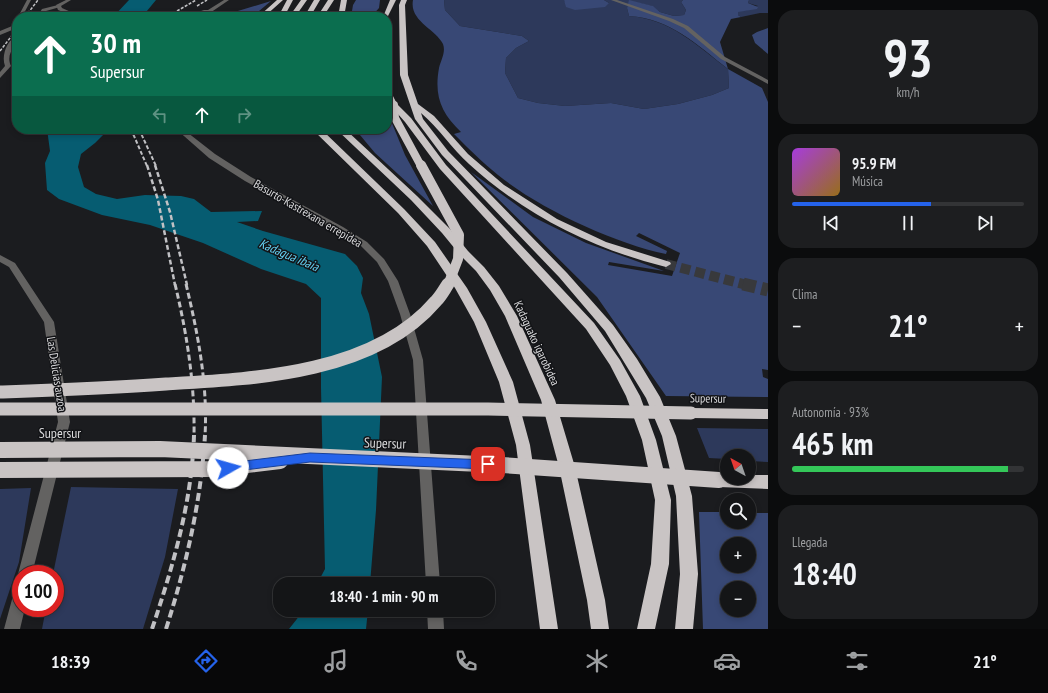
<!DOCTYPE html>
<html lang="es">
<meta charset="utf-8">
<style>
body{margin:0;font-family:"PT Sans Narrow",sans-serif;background:#1d1e20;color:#f1f3f6;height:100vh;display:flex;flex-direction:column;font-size:15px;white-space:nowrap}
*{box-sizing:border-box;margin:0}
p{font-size:13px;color:#9d9fa1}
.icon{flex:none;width:22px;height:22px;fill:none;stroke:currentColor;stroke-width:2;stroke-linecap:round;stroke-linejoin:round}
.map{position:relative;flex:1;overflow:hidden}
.sheet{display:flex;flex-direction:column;gap:10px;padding:10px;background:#0b0c0d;width:280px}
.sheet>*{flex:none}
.top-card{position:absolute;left:12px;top:12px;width:380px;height:122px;border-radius:16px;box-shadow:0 2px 6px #0003,0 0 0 1px #333436;background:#0b6e4f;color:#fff;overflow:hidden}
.needle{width:26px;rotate:320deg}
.fabs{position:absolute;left:720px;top:449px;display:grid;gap:8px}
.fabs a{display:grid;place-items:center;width:36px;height:36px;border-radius:50%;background:#141517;box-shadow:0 2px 6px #0003,0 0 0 1px #333436;font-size:20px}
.speed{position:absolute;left:12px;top:565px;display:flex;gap:8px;font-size:20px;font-weight:700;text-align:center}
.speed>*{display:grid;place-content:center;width:52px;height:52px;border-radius:50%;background:#141517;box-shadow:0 2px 6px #0003,0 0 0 1px #333436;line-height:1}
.speed .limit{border:6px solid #d22;background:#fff;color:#111}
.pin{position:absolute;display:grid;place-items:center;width:34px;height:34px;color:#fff;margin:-17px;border-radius:8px;box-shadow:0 2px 6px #0006}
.me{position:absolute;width:44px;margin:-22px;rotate:83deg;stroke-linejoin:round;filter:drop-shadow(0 0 3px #0008)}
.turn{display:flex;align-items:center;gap:14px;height:84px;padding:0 12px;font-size:18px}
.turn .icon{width:52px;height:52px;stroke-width:2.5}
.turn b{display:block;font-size:28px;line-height:34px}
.lanes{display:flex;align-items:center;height:38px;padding:0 12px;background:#0003;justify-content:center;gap:20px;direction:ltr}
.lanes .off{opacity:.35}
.big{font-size:30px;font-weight:700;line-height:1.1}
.sheet .tile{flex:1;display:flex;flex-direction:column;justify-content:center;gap:6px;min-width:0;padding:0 14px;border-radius:16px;background:#1d1e20}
.sheet .dial{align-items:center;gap:0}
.dial b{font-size:52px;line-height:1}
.song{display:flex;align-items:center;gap:12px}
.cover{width:48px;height:48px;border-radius:6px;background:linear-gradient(135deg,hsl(280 70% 55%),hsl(40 70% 35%))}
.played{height:4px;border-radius:2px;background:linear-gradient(90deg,#2563eb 60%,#333436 60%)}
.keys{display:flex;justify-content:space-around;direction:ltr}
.heat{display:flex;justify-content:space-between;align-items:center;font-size:22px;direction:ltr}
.charge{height:6px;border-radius:3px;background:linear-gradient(90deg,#34c759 93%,#333436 0)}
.trip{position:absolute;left:273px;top:577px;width:222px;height:40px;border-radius:16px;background:#141517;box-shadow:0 2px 6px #0003,0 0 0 1px #333436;font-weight:700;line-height:40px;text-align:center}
.dock{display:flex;height:64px;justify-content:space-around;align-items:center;background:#080809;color:#9d9fa1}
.dock .icon{width:28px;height:28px}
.dock .selected{color:#2563eb}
.dock b{font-size:18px;color:#f1f3f6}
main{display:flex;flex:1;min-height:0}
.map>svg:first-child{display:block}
.green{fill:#2d395b}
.forest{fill:#384875;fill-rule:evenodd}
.water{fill:#065c71}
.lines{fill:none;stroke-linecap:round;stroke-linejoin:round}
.motorway-tunnel-far1{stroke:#38393c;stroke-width:10;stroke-dasharray:10 5;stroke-linecap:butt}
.motorway-tunnel{stroke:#38393c;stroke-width:13;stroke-dasharray:13 6;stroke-linecap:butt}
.minor{fill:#636261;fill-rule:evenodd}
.tertiary{fill:#636261;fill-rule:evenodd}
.motorway{fill:#c9c4c4;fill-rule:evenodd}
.rail-far4{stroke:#c1c1c4;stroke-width:1.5;stroke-dasharray:3 1.5;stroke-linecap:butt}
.rail-far3{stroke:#c1c1c4;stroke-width:2;stroke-dasharray:4 2;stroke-linecap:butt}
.rail-far2{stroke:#c1c1c4;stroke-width:2.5;stroke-dasharray:5 2.5;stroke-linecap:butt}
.rail-far1{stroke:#c1c1c4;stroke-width:3;stroke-dasharray:6 3;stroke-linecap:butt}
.rail{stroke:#c1c1c4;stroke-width:4;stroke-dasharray:8 4;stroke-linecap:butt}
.motorway-bridge-far3{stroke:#c9c4c4;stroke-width:8}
.motorway-bridge-far2{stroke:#c9c4c4;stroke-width:10}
.motorway-bridge-far1{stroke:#c9c4c4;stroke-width:13}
.motorway-bridge{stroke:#c9c4c4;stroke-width:16}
.route{fill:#2563eb;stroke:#184099}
.labels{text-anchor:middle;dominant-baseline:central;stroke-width:3;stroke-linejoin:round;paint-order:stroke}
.street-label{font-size:12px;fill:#dbdbdd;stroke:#121316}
.water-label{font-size:13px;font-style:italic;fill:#63cef0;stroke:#121316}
.near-street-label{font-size:14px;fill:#dbdbdd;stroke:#121316}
</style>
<main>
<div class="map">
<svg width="768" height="629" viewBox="0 0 768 629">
<rect width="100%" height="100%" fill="#1b1c1f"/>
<path class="green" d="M444,0h120l1,2 44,1 -5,-3h79l-2,2 5,8 -2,5 -10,1 -14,-4 -8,-6 -22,-5 -3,7 2,8c42,3 67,29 99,53l1,19 -17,7 -34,9 -34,5 -33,-6 -46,3 -27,-3 -20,-5 -13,-25 1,-15 10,-10 13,-7 -7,-5 -62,-10 -15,-16z
M749,0h19v13h-8l-19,4 -3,-2v-4l10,-1 10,-4 -10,-3z
M697,428l71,1v33l-19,-1v-5h-22v3l-18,-1z
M71,487l107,2 -13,68 -22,72h-101l4,-21h9v-34h-2z
M31,488l-12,74 -19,57v-130z"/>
<path class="forest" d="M356,0h24l-1,8 -8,9h-20l2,-12z
M413,0h31l1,10 15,16 62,10 7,5 -13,7 -10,10 -1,15 13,25 20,5 27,3 46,-3 33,6 34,-5 34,-9 17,-7 -1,-19c-32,-25 -57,-50 -99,-53l-2,-8 2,-8 24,6 7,6 14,4 10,-1 2,-5 -5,-8 2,-2h66l-1,3 10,4 -1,2 -19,3v3l3,2 -10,2 -11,23 8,27 34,19 6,14v268l-6,-1 1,8 5,2v18l-102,-1 -69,-99 -126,-125 62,45 53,26 78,28 -55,-9 -1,3 64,11 8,-23 -41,-20 -3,3 31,15 -1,3c-52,-11 -126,-45 -168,-79 -15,-12 -30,-27 -44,-41l7,-2c-20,-19 -27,-36 -22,-64 2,-8 7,-16 4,-24 -7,-15 -34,-23 -30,-44z
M564,0h40l5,3 -4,4 -30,3 -9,-3z
M271,1l-19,16h-34z
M768,28v26l-13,-11 -3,-8 5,-3z
M387,111l18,44 28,51 -58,-53 -20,-24h32z
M699,512h28v10h22v-9h19v116h-65zM727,544h22v22h-22zM727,588h22v22h-22z"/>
<path class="water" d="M129,0h27l-14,17h-29z
M47,129h53l5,4 -10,10 -14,11 -3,13 6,20 12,7 21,5 28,-4 36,1 13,3 17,13 51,-1 -4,10 -21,1 26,9 82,23 12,12 6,12 -2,15 8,21 13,63 -6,133 -6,74h-53l8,-15 -4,-181v-90l-15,-14 -45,-15 -58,-26 -53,-18 -48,-10 -43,-16 -12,-9 -2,-27 5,-12z
M304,610h64l-2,19h-77z"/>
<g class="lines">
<path class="motorway-tunnel-far1" d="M666,264l81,21"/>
<path class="motorway-tunnel" d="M743,284l25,6"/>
<path class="minor" d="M27,0h4l-9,17h-4z
M611,0h6l56,19 15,7 37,31 43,23v4l-47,-25 -37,-31 -15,-7z
M58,5l2,2 -14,4 -5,6h-4l5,-8z
M17,24v4l-17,7v-4z
M17,35c0,12 -12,18 -6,31l-11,12v-6l5,-6c-4,-11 2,-25 12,-31z
M0,255l15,8 39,59 16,100 -38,152h-11v5l-3,-5 40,-152 -14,-100 -35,-55 -9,-5z
M21,585v23h4l-5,21h-16l10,-37 2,-5z"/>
<path class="tertiary" d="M66,0h5l-10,6 1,2 20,9h-6l-18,-7 -2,-5z
M224,0h5l-25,17h-5l5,-4 -14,4h-7l21,-7h4z
M176,129h7l32,25 36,23 92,50 24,15 17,17 14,22 12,33 13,46 17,224h-14l-13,-224 -13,-46 -12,-33 -11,-19 -16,-16 -24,-15 -92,-50 -36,-23z
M427,610h16l1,19h-16z"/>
<path class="motorway" d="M277,0h6l-19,17h-6z
M287,0h6l-9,17h-6z
M301,0h6l-12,17h-6z
M314,0h6l-10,17h-6z
M328,0h6l-11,17h-6z
M341,0h6l-3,17h-6z
M390,0h6l-9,18v-1h-4z
M401,0h6l-2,5 3,70 10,29 16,12 34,38 36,31 53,34 49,23 64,20 1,2 -5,3c-73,-18 -141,-52 -197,-103 -17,-15 -30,-36 -48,-51l2,6 25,32 119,122 46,52 24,34 23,38 16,39 16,60 6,78 -5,55h-18l5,-55 -4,-78 -14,-60 -16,-38 -41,-67 -46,-54 -117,-122 -27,-36 -15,-44 -1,-70z
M387,90h3l7,14 14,14 35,47 148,158 26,37 20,36 16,44 15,60 -2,64 -14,65h-18l14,-65 4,-64 -13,-60 -16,-44 -16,-31 -24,-36 -146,-160 -35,-47 -15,-17 -3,-6z
M312,129h9l83,80 31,33 32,46 19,34 27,60 17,63 28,184h-18l-24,-184 -17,-63 -25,-60 -19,-34 -28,-42 -29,-33z
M336,129h9l72,67 33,33 18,22 16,16 15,19 18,30 38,84 20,67 30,133 4,29h-18l-4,-29 -28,-133 -18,-67 -36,-84 -15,-26 -14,-19 -16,-16 -18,-22 -31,-33z
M691,408l77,1v10l-77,-1 -5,-1 -2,-4 2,-4z
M719,473l8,1v4h22v-3h19v14l-49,-2 -5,-2 -3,-5 3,-5z"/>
<path class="rail-far4" d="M197,6l10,-6
M177,11l19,-11
M25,17l13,-17
M0,51l17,-22"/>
<path class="rail-far3" d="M131,129l16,37
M139,129l17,37"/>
<path class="rail-far2" d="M147,165l11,35 17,85
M155,165l15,47 17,73"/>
<path class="rail-far1" d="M175,284c12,50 20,100 19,152
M186,284c12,50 22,101 19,152"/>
<path class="rail" d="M152,629c21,-63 40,-127 42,-194
M166,629c20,-63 35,-127 39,-194"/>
<path class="motorway-bridge-far3" d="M394,105l1,13 26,48"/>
<path class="motorway-bridge-far2" d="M421,165l38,70 -1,24 -10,26"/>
<path class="motorway-bridge-far1" d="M0,392c55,-2 111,-4 166,-8 88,-5 208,-10 270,-83 5,-5 8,-11 12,-17
M0,409h488l203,4"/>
<path class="motorway-bridge" d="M0,450l160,-1 342,16 217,15
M0,470l214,-1 66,-8"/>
</g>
<path class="route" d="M310,453l178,7 4,1 1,3 -1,4 -4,1 -178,-7 -82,10 -4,-1 -2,-3 2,-4 4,-1z"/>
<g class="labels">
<g class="street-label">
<text transform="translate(308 213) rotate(30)">Basurto-Kastrexana errepidea</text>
<text transform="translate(537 343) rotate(65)">Kadaguako igarobidea</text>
<text transform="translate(57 374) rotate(81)">Las Delicias auzoa</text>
<text transform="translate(708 398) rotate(1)">Supersur</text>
</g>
<g class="water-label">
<text transform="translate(289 255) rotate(23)">Kadagua ibaia</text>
</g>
<g class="near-street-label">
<text x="60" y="433">Supersur</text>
<text transform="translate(385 443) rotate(2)">Supersur</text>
</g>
</g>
</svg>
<div class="fabs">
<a><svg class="needle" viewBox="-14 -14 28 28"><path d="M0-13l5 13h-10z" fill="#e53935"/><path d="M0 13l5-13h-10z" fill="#9d9fa1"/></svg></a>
<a><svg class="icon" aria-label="search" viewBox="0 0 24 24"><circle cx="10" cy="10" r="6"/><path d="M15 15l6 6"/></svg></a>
<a>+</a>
<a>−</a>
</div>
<div class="speed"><div class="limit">100</div></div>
<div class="pin" style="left:488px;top:464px;background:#d93025"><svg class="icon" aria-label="arrive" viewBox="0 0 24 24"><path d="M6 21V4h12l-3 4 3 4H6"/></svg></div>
<svg class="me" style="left:228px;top:468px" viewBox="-20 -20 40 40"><circle r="19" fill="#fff"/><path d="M0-13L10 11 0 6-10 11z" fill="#2563eb"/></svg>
<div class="trip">18:40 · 1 min · 90 m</div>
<div class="top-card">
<div class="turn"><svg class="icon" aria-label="ahead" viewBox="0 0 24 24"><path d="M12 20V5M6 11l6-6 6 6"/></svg><div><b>30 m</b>Supersur</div></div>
<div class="lanes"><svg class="icon off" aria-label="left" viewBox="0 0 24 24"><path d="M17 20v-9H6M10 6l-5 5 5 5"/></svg><svg class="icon" aria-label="ahead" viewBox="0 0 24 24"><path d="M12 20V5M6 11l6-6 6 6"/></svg><svg class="icon off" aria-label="right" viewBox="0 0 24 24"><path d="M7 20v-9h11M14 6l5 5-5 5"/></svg></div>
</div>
</div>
<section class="sheet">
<div class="tile dial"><b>93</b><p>km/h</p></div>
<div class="tile">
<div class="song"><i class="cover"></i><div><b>95.9 FM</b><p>Música</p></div></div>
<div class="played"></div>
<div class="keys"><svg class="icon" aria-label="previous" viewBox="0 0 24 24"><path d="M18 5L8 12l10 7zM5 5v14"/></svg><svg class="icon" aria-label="pause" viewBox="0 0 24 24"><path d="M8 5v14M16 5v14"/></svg><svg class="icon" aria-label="next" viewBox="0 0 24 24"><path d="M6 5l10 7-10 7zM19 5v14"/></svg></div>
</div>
<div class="tile"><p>Clima</p>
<div class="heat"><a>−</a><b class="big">21°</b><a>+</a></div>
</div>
<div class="tile"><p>Autonomía · 93%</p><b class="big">465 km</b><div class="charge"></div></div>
<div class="tile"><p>Llegada</p><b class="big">18:40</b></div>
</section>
</main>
<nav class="dock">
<b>18:39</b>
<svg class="icon selected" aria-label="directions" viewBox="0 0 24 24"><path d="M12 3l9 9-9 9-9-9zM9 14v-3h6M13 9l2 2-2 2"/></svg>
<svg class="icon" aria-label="music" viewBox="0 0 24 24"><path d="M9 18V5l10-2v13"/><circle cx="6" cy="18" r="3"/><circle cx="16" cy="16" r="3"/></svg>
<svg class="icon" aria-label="phone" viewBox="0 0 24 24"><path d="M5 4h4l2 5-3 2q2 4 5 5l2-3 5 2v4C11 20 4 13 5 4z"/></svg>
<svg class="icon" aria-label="climate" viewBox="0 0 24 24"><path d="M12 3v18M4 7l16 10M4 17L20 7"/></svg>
<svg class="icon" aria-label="car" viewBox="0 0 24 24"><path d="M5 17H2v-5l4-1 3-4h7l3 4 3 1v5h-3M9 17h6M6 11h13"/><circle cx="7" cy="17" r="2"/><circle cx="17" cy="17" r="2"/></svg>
<svg class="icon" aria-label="filters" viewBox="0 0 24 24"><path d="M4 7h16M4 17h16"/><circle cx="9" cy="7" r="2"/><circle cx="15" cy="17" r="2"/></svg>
<b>21°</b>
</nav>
